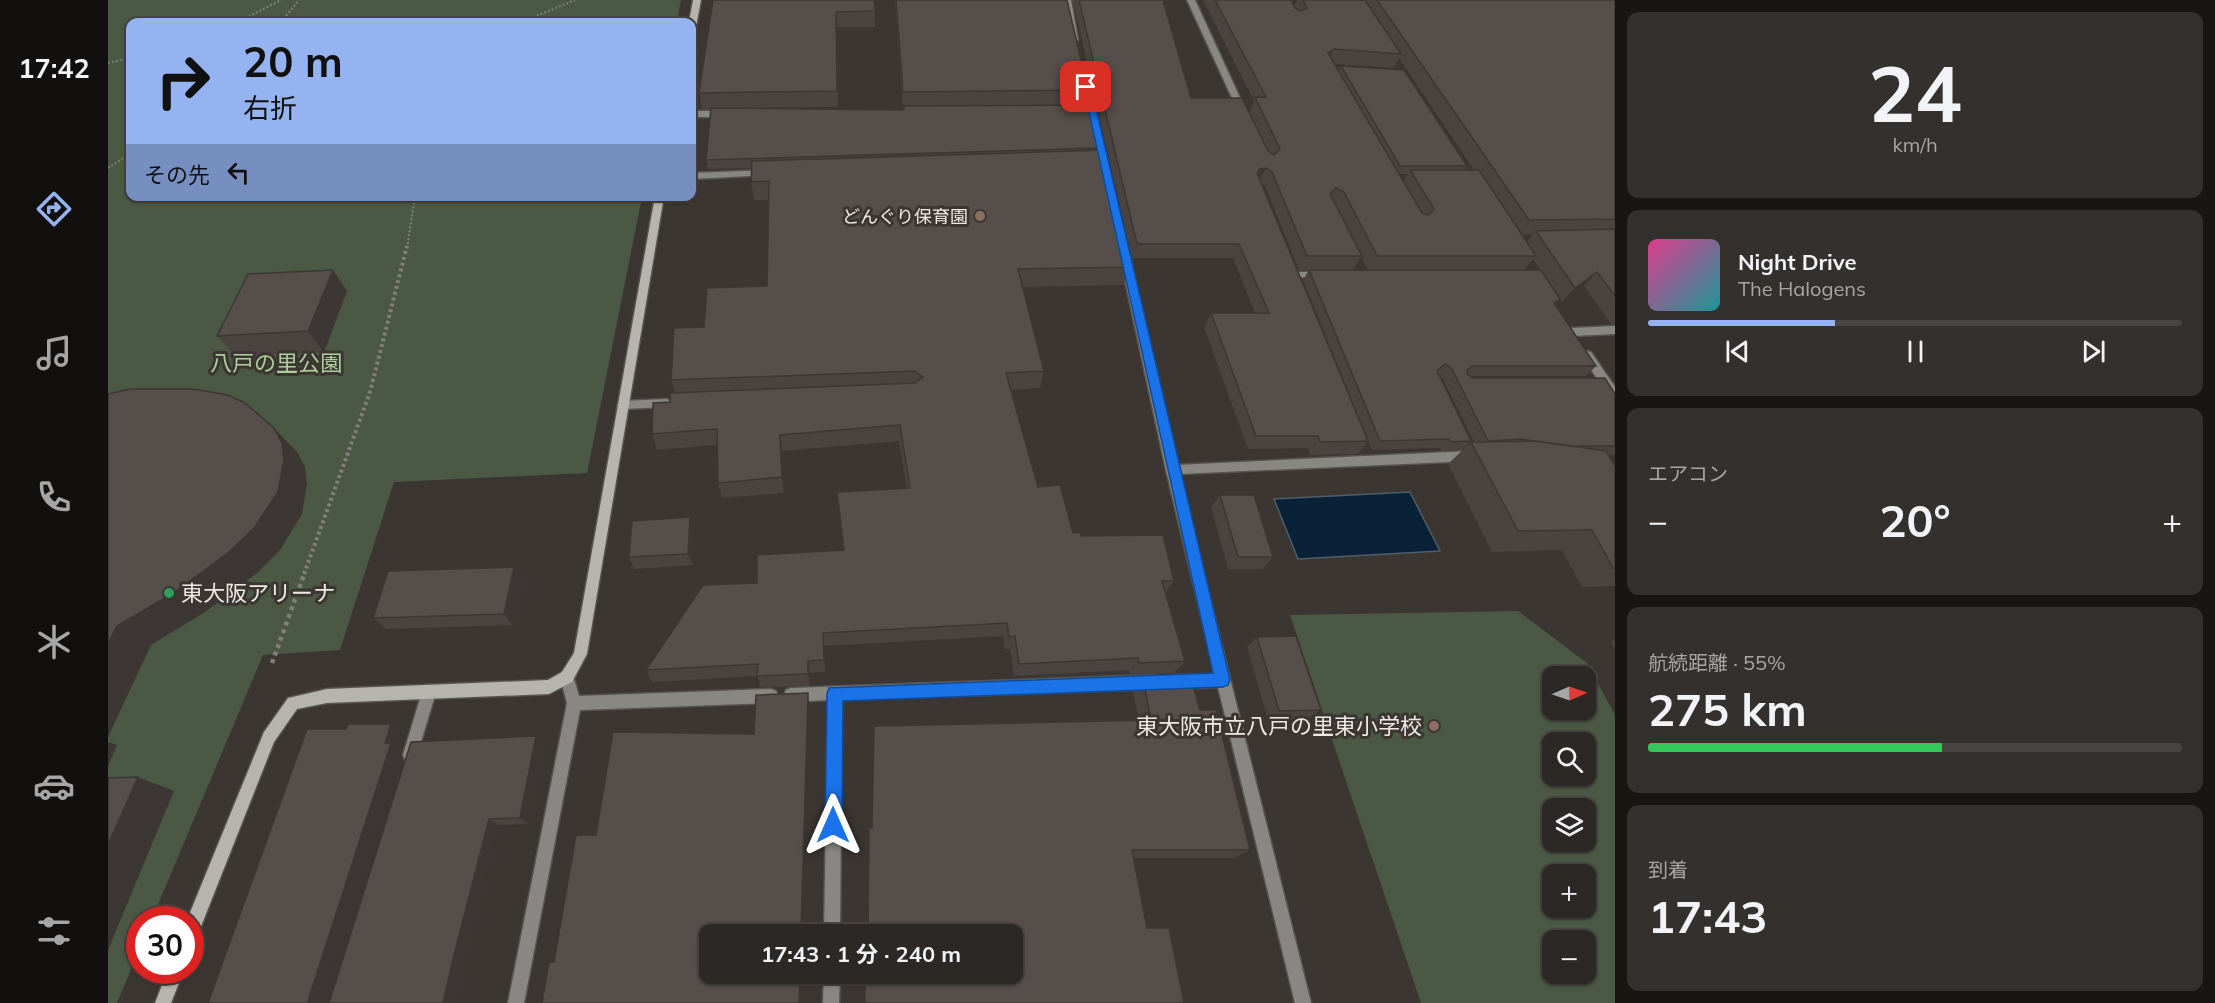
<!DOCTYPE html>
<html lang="ja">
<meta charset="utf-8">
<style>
body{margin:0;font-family:Mulish,"Noto Sans JP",sans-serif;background:#34302d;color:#f1f3f6;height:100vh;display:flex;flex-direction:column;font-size:22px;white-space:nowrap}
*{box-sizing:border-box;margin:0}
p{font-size:20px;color:#a6a6a7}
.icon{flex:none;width:33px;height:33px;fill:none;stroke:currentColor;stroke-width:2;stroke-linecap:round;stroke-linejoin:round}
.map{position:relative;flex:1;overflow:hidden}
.details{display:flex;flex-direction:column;gap:12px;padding:12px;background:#181614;width:600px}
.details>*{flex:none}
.hud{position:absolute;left:18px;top:18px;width:570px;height:183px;border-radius:12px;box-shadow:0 2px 4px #0004,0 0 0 2px #484442;background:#95b2f1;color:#111;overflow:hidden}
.needle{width:39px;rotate:88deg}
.tools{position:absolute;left:1434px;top:666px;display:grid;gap:12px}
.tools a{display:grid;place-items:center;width:54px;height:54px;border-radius:12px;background:#2c2825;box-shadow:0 2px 4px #0004,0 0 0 2px #484442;font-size:30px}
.speed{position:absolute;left:18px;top:906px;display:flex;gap:12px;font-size:30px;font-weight:700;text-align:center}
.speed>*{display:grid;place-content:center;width:78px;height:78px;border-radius:50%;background:#2c2825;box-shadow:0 2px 4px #0004,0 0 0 2px #484442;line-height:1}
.speed .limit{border:9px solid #d22;background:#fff;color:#111}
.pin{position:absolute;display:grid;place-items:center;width:51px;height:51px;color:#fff;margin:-26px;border-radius:12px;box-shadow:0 3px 9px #0006}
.me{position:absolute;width:66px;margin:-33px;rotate:0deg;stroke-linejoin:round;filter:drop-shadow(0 0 4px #0008)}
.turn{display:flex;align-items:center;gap:21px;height:126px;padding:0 18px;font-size:27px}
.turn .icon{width:78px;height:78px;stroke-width:2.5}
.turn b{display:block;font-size:42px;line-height:51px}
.then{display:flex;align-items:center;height:57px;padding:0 18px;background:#0003;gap:12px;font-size:22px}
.big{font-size:45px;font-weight:700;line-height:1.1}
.details .tile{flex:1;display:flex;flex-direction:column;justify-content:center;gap:9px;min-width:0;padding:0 21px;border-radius:12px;background:#34302d}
.details .dial{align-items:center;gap:0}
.dial b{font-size:78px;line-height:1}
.song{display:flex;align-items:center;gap:18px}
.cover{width:72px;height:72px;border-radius:9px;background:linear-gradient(135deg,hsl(330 70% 55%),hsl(180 70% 35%))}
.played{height:6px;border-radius:3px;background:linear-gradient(90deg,#95b2f1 35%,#484442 35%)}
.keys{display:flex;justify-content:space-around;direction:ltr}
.heat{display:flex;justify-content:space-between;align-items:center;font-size:33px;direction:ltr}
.charge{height:9px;border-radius:4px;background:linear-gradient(90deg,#34c759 55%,#484442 0)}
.trip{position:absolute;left:591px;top:924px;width:324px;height:60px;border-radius:12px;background:#2c2825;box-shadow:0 2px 4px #0004,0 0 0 2px #484442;font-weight:700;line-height:60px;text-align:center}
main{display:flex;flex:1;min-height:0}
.menu{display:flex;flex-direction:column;width:108px;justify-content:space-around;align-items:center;background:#12100f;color:#a6a6a7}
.menu .icon{width:42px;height:42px}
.menu .current{color:#95b2f1}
.menu b{font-size:27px;color:#f1f3f6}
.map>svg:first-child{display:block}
.green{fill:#4b5944;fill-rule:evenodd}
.water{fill:#0a2237;stroke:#4e5e6b;stroke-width:1.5}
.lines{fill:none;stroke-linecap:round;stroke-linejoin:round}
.lane-casing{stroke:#57534e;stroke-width:3}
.street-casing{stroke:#57534e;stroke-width:3}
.secondary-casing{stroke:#57534e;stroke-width:3}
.path-far2{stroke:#827e79;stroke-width:2;stroke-dasharray:2 2;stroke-linecap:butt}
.path-far1{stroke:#827e79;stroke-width:4;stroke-dasharray:3 3;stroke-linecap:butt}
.path{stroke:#827e79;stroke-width:4.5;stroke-dasharray:4 4;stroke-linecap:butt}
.lane{fill:#898784;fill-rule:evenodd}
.street{fill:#898784;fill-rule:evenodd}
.secondary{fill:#b6b4ae;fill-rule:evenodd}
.wall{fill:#4a4340;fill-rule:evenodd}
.shaded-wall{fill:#3c3734}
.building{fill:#564e4b;stroke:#3c3734;stroke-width:1.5}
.route{fill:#1a73e8;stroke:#114b97;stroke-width:1.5}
.education-dot{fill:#8d6e63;stroke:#3b3631;stroke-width:2}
.leisure-dot{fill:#2e9e5b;stroke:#3b3631;stroke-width:2}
.labels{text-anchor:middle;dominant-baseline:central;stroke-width:6;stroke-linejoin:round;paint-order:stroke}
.far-poi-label{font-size:18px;fill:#ece9e5;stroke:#3b3631;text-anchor:end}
.park-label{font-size:22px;fill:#accf9b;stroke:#3b3631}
.poi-label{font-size:22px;fill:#ece9e5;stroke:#3b3631;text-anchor:start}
</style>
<main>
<nav class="menu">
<b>17:42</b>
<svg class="icon current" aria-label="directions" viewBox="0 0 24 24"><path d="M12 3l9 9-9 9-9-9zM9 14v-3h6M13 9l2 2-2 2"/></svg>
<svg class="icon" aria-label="music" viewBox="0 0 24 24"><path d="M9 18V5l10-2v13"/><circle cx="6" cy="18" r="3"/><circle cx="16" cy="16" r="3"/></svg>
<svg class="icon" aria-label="phone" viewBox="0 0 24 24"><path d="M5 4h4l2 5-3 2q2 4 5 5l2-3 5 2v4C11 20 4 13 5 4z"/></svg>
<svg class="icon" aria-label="climate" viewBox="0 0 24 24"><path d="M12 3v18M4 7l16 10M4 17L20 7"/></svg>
<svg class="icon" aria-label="car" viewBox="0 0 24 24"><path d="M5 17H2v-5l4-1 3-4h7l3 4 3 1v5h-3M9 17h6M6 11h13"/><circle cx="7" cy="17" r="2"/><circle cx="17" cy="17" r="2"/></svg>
<svg class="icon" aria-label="filters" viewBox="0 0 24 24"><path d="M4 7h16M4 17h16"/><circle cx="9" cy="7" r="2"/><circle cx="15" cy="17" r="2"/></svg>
</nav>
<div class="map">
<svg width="1507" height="1003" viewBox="0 0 1507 1003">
<rect width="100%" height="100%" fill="#3b3631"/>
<path class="green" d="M0,0h573l-4,22h-547v174l512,1 -55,276 -193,9 -54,168 -77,5 -111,264 -12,1 -1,30 -22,53h-9z
M1410,611l69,52 28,52v288h-194l-131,-388zM1444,676h34v34h-34zM1444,742h34v34h-34zM1444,808h34v34h-34zM1444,874h34v34h-34zM1444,940h34v34h-34z"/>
<path class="water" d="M1302,492l30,59 -142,8 -24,-60z"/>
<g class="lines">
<defs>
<path id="lane" d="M321,685l5,2 2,5 -19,63 -2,5 -5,2 -5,-2 -2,-5 19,-63 2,-5z"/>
<path id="street" d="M955,0h8l7,40 -7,-2z
M1079,0h8l51,111 -1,2 -7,-2z
M973,74l7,2 20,88 -1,2 -3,1 -4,-3z
M584,111h32l4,3 -4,3h-32z
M660,170l4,3 -1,2 -79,4v-6z
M1017,254l5,3 47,208 294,-14 4,2 2,3 -2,3 -4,2 -292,13 132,529h-16l-77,-316 -43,2 -5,-2 -2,-5 2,-5 5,-2 40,-1 -49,-204 -46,-213z
M1187,272h28l5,3 -5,3 -31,-1v-4z
M1507,326v8l-43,2 -5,-4 5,-4z
M1479,351l4,1 24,35v13l-4,-1 -28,-41 -1,-3 1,-3z
M559,399l6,4 -6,4 -44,2 -6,-4 6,-4z
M459,670l5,2 7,24 192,-7 5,2 2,5 -2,5 -5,2 -191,7 -56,293h-16l59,-300 -7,-26 2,-5z
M1047,675l5,2 2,5 -2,5 -5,2 -313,11 -2,234h-16l4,-234 -37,2 -5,-2 -2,-5 2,-5 5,-2z
M716,974h16l-1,29h-16z"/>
<path id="secondary" d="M585,0h8l-5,27 -4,2v-7h-3z
M547,196h9l-77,458 -15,28 -23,12 -222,9 -30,6 -23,33 -78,197 -6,2v-21h-3l77,-188 24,-34 39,-9 221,-9 14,-8 12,-19z
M60,970h16l-13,33h-16z"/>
</defs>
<use href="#lane" class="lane-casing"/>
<use href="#street" class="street-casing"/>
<use href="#secondary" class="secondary-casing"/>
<path class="path-far2" d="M130,22l43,-22
M173,22l18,-22
M414,22l53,-22
M0,63l22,-5
M0,168l22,-14
M299,248l8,-52"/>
<path class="path-far1" d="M196,574l66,-182 37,-146"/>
<path class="path" d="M164,663l33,-91"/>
<use href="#lane" class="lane"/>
<use href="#street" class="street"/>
<use href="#secondary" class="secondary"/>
</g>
<path class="wall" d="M605,0l162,11v16h-38l1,80 -116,1 181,2 -8,-110h172l21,90 -4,15 14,43 -1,2 33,117 -6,18 -101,2 21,84 -4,17 -29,2 27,97 35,46 101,48 -9,12 20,68 -11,12 -44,2 -1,-5 -115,6 -4,-27h-5l-2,-13 -179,10 1,26 -15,1v13l-49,1 -4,-11 -105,6 -6,-12 111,-87 86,-33 -6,-58 70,-3 -8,-48 -117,10 2,42 -62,5 -4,-15 -1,-38 -60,5 -5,-16 23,-42 -4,-12 33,-53 63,-41 2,-86h-15l-3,-18 1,-14 -44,1 -2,-9 5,-51h-9l-3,-16z
M965,0h90l28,98 58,14 5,-11 -51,-101h88l3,6 3,-6h318v324h-4l-27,-38 -23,16 -1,-3 -5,5 41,62 -10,10h-117l4,2 142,16v61h-7l7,11v120l-33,1 -20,-37 -70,2 -44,-88 23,-22h3l-31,-63 -3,-2 31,64 -9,9 -21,1 -1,-3 -68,2 -4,-9 -10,13 -48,1 -2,-7 -60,1 -44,-122 7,-14h44l-22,-55h-101zM1291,58l75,112h-9l2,-4 -126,-100 -3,5 -4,-7 60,4zM1291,174h9l-5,7zM1154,184l3,2 34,84h54l8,-13 7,13h156l9,-11 7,11h-231l-6,10 64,157zM1425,234l-6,8 -5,-7z
M225,270l14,21 -23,61 -88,4 -19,-20z
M1112,495l53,62 -10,12h-35l-17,-62z
M582,517l4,13 -1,35 -59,4 -5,-12z
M406,567l9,12 -10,46 -127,4 -13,-11z
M1149,637l64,73 -13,9 -40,1 -21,-73z
M1507,639v10l-4,-8z
M1035,679l57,31 50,140 -16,8h-100l-122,116 127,-253 -6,-29z
M435,743l-15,81 -30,1 -36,140 -8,38h-128h3z"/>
<path class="shaded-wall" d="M1226,49l-7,15 1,-11z
M1158,168l-7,14 -2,-9 3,-4z
M225,270l14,21 -23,61 -16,-21z
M1489,272l-13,14 -23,16 14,-14z
M166,428l23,24 8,15 2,17 -5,30 -22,36 -23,23 -52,39 -54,33 -43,92v-93l9,-18z
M672,435l2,16 2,42 -2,-16z
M582,517l4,13 -1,35 -5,-11z
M406,567l9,12 -10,46 -9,-11z
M700,661l2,12v13l-2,-12z
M700,693l1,11 -6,230h-2z
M283,724l11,7 -5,16 5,2 -79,254h-14l-1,-2z
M428,736l7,7 -15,81 -8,-6z
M0,742l9,3 -9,21z
M30,777l36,14 -66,159v-105z
M381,819l9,6 -36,140 -8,38h-11l9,-40z
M692,974h2l-1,29h-2z"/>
<path class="building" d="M605,0h161l1,11 -39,1 1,79 -138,2z
M788,0h171l21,90 -185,2z
M971,0h84l28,98h51l26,53 6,4 6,-6 -25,-52h11l-51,-97h76l4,8 5,3 7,-3 -4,-8h62l36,54 -67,-5 -6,4 94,160 6,2 6,-6 -24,-39h69l57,86h-159l-33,-64 -8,-4 -6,6 32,62h-55l-35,-84 -6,-4 -6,1 -3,4 111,268 -48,1 -2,-6h-62l-45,-123h58l-30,-69h-102z
M1269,0h238v219l-86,1z
M1233,66l63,4 63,96h-67z
M981,105l9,43 -392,12 5,-52 193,2v-4z
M995,150l27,117 -112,2 26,102 -38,2 32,114 22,-2 13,48 7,-1 1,4 82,-1 11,46h-12l23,80 -46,2 -1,-5 -119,6 -4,-28 -6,1 -2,-14 -184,10 1,27 -16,1v13l-51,2 1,-12 -112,6 57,-85 54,-2v-28l87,-5 -7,-58 73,-4 -10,-63 -120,10 2,42 -64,6 -1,-54 -65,5 1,-31 17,-1v-9l245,-10 8,-6 -8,-6 -244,9 3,-52 30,-1 3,-39 60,-2 2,-105 -18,1 1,-21z
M1507,229v67l-18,-24 -22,16 -39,-57z
M225,270l-25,61 -91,5 31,-62z
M1201,270h232l19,29 -6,4 42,63h-123l-6,4v4l6,4h132l10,16v52h-36l1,1 -59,-8 -33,2 -36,-72 -7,-5 -8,7 34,70 -20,1 -2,-3 -69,2z
M22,389h63l35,6 17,8 29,25 8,15 2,17 -6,32 -24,36 -25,24 -54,40 -58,34 -9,18v-250z
M1427,441l71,10 9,15v102h-2l-21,-38 -74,1 -47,-89z
M1112,495h34l19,62h-35z
M582,517l-2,37 -59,3 3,-36z
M406,567l-10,47 -131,4 15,-47z
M1188,636l25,74 -42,1 -22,-74z
M1083,678l9,32h16l34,140h-118l15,78h22l15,75h-319v-29h147v-40h-144l1,-106h3l2,-102 277,-6 -8,-41z
M700,693l-7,241h-91v40h90l-1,29h-257l7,-41h5l22,-127h20l17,-103 141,2 2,-39z
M240,724h43l-6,19h6l-83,258 1,2h-101l99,-274h39z
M428,736l-16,82 -31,1 -37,144 -9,40h-117h3l82,-261z
M30,777l-30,68v-67z"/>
<path class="route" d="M975,85l8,2 139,593 -2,5 -5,2 -380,14 -1,124 -3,6 -6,3 -6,-3 -2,-6 2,-131 2,-6 384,-15z"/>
<g class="education-dot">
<circle cx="872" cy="216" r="6"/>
<circle cx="1326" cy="726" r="6"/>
</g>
<circle class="leisure-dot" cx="61" cy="593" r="6"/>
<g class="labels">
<g class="far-poi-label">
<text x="860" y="216">どんぐり保育園</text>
</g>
<g class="park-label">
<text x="168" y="363">八戸の里公園</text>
</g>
<g class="poi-label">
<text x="73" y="593">東大阪アリーナ</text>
<text x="1314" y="726" text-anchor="end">東大阪市立八戸の里東小学校</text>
</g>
</g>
</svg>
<div class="tools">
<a><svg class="needle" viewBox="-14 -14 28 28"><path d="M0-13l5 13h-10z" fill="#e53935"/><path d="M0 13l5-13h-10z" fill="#a6a6a7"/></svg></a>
<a><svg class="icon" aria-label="search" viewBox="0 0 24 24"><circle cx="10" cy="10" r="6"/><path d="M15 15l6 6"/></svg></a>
<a><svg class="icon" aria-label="layers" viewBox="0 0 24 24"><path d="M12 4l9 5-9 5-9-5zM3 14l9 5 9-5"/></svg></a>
<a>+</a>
<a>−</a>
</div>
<div class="speed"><div class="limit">30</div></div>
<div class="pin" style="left:978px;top:87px;background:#d93025"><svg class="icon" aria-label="arrive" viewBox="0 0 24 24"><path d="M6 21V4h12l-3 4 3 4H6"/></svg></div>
<svg class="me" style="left:725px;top:825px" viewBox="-20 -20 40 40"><path d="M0-17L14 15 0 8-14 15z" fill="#1a73e8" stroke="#fff" stroke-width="4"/></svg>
<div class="trip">17:43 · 1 分 · 240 m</div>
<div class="hud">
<div class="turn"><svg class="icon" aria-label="right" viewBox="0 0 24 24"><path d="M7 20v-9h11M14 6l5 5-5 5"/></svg><div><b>20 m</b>右折</div></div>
<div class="then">その先<svg class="icon" aria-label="left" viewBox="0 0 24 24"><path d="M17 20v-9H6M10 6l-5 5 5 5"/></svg></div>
</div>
</div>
<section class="details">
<div class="tile dial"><b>24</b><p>km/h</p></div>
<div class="tile">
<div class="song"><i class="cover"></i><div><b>Night Drive</b><p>The Halogens</p></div></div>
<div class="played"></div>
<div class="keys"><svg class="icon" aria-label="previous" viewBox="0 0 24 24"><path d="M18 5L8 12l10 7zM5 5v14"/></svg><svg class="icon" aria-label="pause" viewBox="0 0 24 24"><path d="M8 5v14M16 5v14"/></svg><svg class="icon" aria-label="next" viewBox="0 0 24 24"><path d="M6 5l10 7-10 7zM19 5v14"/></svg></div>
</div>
<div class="tile"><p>エアコン</p>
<div class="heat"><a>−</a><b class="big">20°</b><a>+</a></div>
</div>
<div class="tile"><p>航続距離 · 55%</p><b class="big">275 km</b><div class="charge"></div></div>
<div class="tile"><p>到着</p><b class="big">17:43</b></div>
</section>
</main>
